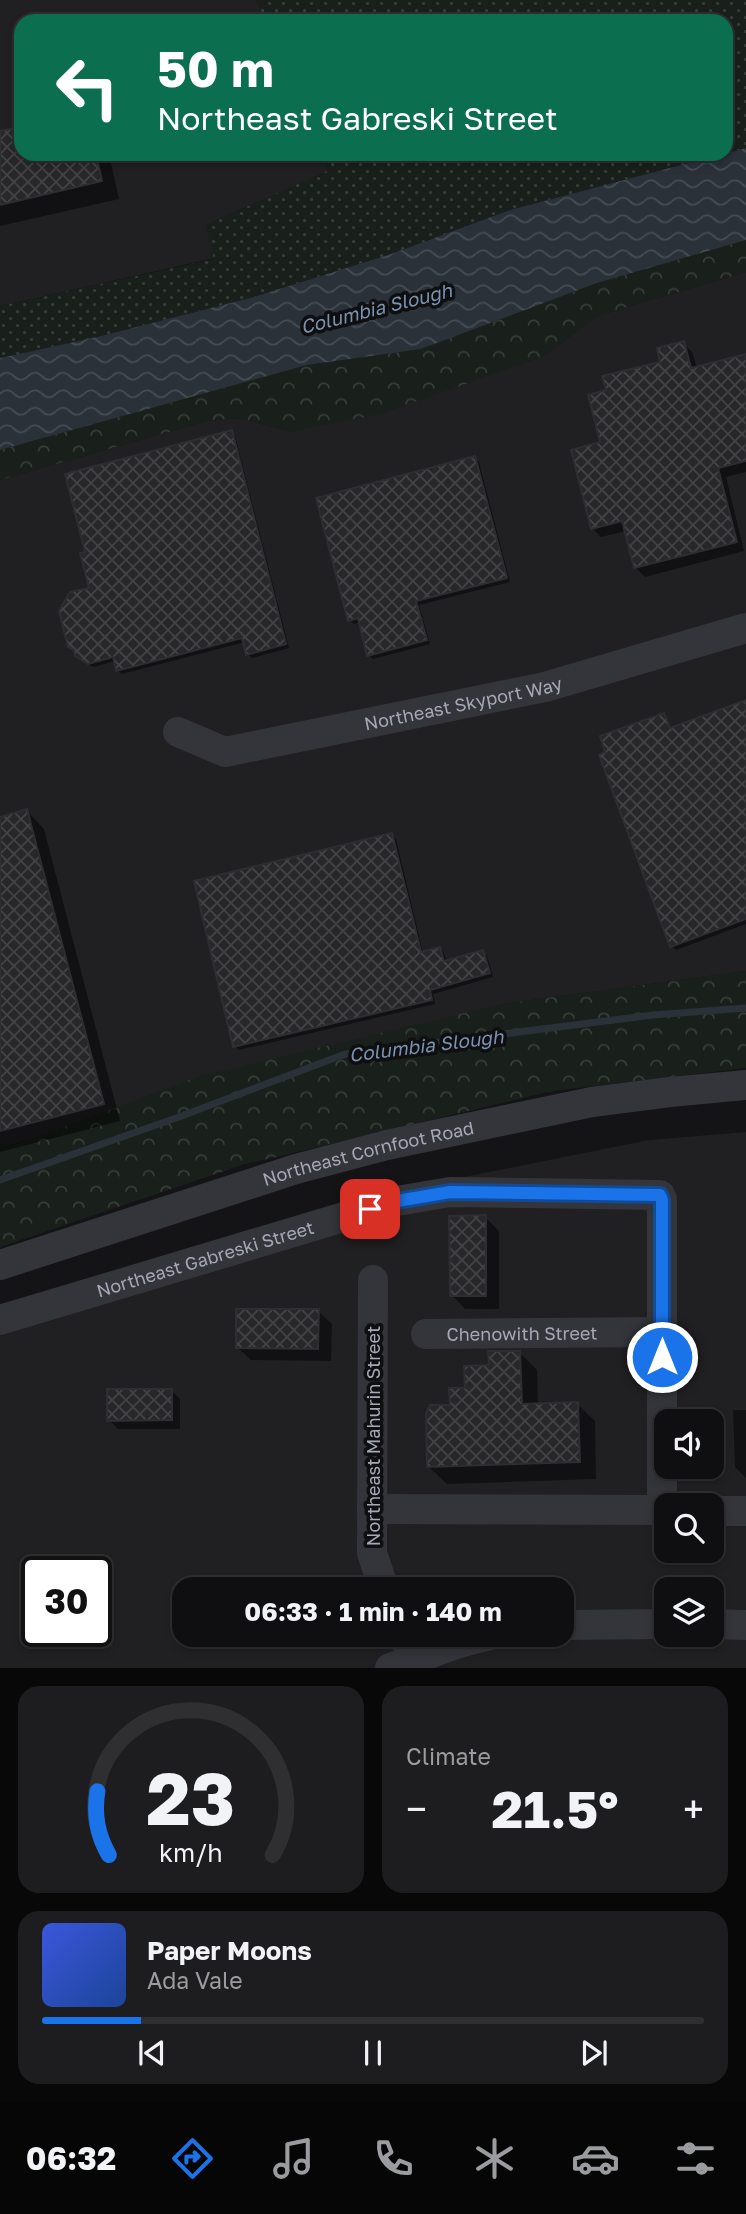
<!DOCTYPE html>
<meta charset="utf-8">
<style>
body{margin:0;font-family:"Golos Text",sans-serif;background:#1d1c1e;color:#f1f3f6;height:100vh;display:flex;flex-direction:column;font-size:26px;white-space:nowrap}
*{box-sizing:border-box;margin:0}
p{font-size:23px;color:#9b9c9f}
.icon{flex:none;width:38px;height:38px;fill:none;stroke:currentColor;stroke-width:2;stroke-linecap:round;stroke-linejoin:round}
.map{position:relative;height:1668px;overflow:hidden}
.side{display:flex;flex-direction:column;gap:18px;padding:18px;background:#080809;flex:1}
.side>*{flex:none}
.hud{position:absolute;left:14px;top:14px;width:719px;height:147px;border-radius:21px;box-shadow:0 4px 10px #0003,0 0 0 2px #2f2e30;background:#0b6e4f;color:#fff;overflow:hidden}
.buttons{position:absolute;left:654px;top:1409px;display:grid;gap:14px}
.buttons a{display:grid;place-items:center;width:70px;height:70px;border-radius:14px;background:#0f0e10;box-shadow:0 4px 10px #0003,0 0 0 2px #2f2e30;font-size:35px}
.speed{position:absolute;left:21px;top:1556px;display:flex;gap:14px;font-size:35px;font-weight:700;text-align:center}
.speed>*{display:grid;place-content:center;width:91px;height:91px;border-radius:50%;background:#0f0e10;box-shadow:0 4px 10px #0003,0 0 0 2px #2f2e30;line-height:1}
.speed .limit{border:4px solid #111;border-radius:10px;background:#fff;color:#111}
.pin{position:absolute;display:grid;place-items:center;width:60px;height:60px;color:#fff;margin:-30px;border-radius:14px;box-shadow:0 4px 10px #0006}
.me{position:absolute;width:77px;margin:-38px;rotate:0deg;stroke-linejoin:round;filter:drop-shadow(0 0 5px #0008)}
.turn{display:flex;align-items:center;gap:24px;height:147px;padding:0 28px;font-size:32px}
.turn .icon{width:91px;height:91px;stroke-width:2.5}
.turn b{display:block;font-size:49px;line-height:60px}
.big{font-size:52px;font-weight:700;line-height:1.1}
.side .card{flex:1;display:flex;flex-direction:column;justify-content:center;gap:10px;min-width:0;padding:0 24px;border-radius:21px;background:#1d1c1e}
.side .dial{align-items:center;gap:0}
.dial svg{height:182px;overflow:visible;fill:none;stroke:#2f2e30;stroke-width:7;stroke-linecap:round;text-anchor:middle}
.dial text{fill:#f1f3f6;stroke:none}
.song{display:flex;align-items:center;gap:21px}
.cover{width:84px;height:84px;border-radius:10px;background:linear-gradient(135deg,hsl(230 70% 55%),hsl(220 70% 35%))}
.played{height:7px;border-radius:4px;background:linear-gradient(90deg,#1a73e8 15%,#2f2e30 15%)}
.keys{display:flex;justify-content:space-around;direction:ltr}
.heat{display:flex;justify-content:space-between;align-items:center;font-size:38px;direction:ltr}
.side .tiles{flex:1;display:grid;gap:18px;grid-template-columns:1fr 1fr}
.card:last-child{grid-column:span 2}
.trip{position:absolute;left:172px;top:1577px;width:402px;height:70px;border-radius:21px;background:#0f0e10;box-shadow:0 4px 10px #0003,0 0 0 2px #2f2e30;font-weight:700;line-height:70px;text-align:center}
.menu{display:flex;height:112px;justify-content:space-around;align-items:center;background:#060606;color:#9b9c9f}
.menu .icon{width:49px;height:49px}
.menu .active{color:#1a73e8}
.menu b{font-size:32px;color:#f1f3f6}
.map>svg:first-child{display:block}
.built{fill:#201f22;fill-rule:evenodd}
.grass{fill:url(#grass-dots)}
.forest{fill:url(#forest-crowns)}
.water{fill:url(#water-waves)}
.shadow{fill:#0007}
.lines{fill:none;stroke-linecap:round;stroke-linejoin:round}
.stream{stroke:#2a3139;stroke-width:7}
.building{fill:url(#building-cross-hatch);stroke:#2e2d31;stroke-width:2}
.minor{stroke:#34353a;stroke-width:30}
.route-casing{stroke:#114b97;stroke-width:18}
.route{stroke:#1a73e8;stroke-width:12}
.labels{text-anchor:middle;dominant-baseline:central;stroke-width:7;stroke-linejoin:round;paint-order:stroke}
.street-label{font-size:18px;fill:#a5a8b6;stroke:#0f0e10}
.water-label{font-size:19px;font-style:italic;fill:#7b93b1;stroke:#0f0e10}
</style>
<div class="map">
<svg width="746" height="1668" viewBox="0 0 746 1668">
<defs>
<pattern id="grass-dots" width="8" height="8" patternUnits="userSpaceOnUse" patternTransform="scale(1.75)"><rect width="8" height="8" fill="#19201b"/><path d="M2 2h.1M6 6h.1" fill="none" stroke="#373e3a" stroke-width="1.8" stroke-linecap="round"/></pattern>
<pattern id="forest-crowns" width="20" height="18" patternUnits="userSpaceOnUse" patternTransform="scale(1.75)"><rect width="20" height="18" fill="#19201b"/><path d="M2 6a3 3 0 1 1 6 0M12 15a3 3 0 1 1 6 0" fill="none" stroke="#373e3a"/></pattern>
<pattern id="water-waves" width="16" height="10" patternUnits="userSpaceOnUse" patternTransform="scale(1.75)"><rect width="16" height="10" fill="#2a3139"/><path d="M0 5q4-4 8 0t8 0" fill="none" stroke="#464c53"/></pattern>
<pattern id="building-cross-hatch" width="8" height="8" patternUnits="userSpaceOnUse" patternTransform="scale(1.75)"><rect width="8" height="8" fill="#272629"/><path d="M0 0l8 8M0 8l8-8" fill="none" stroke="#434346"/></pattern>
</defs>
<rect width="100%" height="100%" fill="#141315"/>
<path class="built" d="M0,0h256l9,21h-244v133h300l7,17 -122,54 9,33 -215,48z
M746,272v699l-244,33 -502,144v-668l207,-59 32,-3 53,14 250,-75 55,-41z
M746,1132v536h-746v-360l384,-115 265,-53zM667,1421h45v45h-45zM667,1505h45v45h-45zM37,1572h59v59h-59zM184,1589h378v45h-378zM667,1589h45v45h-45z"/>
<path class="grass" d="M256,0h490v148l-20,5v-132h-461z
M321,154h403l-214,56 -119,44 -137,43 -157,40 -97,21v-52l214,-47 -8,-34 121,-54z"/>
<path class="forest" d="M746,240v32l-149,44 -55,41 -158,56 -92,19 -53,-14 -32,3 -207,59v-30l307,-85 114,-16 176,-66z
M746,971v97l-194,23 -310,74 -242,82v-99l14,-3 186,-69 302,-72z"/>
<path class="water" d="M746,148v92l-149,43 -176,66 -114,16 -307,85v-92l97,-21 157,-40 137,-43 119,-44z"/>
<path class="shadow" d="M21,128v26h88l10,45 -119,27v-93z
M683,343l9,9 5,17 49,-13v116l-20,5 18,74 -99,26 -9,-9 -10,-37 -25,6 -9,-9 16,-137 54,-28z
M231,432l4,4 54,212 -37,10 -4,-4 -3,-12 -123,32 -5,-4 -2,-9 -21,6 -13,-7 -11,-14 21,-57 -4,-36z
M475,458l4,4 31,120 -91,23 11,39 -57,15 -4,-4 -9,-33 -6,2 -4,-4z
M746,702v222l-70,26 -4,-4 -8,-231 8,15z
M27,811l17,18 76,292 -120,31v-334z
M392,835l4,4 27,114 17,-5 4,5 3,9 36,-10 4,4 6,21 -60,17 2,10 -196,46 -4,-4z
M485,1217l14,14v78h-34l-13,-14z
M318,1311l14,13 -1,37 -80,-1 -14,-13z
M519,1352l18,18 1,35 39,-1 18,17 1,58 -149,5 -18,-17 23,-61 39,-39z
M171,1390l9,9v30h-62l-9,-9z
M733,1410h13v68l-11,-11z"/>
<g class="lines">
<path class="stream" d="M0,1180l179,-63 166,-63 308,-39 93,-7"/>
</g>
<path class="building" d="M21,127v27h75l6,27 -102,24v-74z
M684,341l7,27 55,-14v107l-28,7 19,74 -103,26 -12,-47 -31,8 -20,-79 29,-8 -12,-47 18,-5 -4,-14 58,-14 -3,-14z
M232,430l54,214 -40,11 -4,-17 -126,33 -3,-14 -25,7 -13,-8 -1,-6 -6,-3 -9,-36 11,-19 19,-4 -9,-35 5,-1 -20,-78z
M475,456l32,122 -91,23 11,39 -60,16 -9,-38 -10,3 -32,-123z
M746,700v219l-76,28 -71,-192 6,-3 -5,-16 64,-23 6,15z
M27,809l77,295 -104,27v-314z
M392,833l29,119 19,-5 4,14 39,-11 7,23 -60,17 2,10 -199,47 -39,-166z
M486,1215v81h-36l-1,-80z
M236,1309h83l-1,40 -82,-1z
M488,1351h32l2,53 56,-2 2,60 -153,5 -1,-53 4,-9h20l-1,-17h16l-1,-22 25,-1z
M107,1389h65v31l-65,1z"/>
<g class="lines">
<g class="minor">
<path id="s1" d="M178,732l47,20 320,-65 201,-59"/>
<path id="s2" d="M0,1265l296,-96 91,-24 205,-43 78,-10 76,-7"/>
<path d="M373,1280l-1,273 12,36"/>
<path id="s3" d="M0,1320l397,-119 53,-9 210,3 2,5v310"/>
<path id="s4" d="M426,1334l236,-2"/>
<path d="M372,1509l295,1"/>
<path d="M712,1511h34"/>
<path d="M712,1624l34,1"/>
<path d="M562,1625l105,-1"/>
<path d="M403,1634l10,24"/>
<path d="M390,1668l69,-25 35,-9"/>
</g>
</g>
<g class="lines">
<defs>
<path id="route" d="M370,1209l27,-8 53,-9 210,3 2,5v157"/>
</defs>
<use href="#route" class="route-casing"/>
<use href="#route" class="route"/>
</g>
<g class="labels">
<g class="street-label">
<text stroke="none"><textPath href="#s1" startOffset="294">Northeast Skyport Way</textPath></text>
<text stroke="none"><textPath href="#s2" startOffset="385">Northeast Cornfoot Road</textPath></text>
<text stroke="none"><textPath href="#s3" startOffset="214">Northeast Gabreski Street</textPath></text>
<text stroke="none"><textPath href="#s4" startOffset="96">Chenowith Street</textPath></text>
<text transform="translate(373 1436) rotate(-90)">Northeast Mahurin Street</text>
</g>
<g class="water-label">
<text transform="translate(376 308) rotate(-14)">Columbia Slough</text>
<text transform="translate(426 1045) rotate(-7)">Columbia Slough</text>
</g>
</g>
</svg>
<div class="buttons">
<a><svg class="icon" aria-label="sound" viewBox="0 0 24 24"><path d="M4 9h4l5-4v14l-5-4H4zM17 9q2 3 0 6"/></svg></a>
<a><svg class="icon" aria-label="search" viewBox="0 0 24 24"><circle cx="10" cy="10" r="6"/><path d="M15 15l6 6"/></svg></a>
<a><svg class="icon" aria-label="layers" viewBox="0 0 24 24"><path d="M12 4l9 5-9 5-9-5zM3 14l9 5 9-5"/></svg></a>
</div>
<div class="speed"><div class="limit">30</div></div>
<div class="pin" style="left:370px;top:1209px;background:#d93025"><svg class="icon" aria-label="arrive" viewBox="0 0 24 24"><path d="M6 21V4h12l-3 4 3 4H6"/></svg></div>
<svg class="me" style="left:662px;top:1357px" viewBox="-20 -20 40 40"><circle r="17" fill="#1a73e8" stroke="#fff" stroke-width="3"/><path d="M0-11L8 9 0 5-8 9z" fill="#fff"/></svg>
<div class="trip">06:33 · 1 min · 140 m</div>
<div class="hud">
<div class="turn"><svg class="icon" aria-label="left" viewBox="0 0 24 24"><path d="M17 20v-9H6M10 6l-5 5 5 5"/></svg><div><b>50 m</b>Northeast Gabreski Street</div></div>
</div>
</div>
<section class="side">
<div class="tiles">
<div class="card dial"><svg viewBox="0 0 100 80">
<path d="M14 69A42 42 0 1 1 86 69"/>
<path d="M14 69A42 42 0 0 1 9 41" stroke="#1a73e8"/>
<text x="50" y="56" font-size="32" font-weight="700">23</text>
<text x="50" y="72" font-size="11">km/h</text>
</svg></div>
<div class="card"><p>Climate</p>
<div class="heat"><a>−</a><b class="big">21.5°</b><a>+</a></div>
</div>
<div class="card">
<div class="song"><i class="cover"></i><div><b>Paper Moons</b><p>Ada Vale</p></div></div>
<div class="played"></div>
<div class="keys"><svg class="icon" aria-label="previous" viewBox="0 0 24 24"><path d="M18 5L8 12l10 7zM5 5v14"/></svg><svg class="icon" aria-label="pause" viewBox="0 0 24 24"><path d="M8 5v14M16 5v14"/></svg><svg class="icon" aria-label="next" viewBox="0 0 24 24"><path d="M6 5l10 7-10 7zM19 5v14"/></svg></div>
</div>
</div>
</section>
<nav class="menu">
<b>06:32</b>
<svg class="icon active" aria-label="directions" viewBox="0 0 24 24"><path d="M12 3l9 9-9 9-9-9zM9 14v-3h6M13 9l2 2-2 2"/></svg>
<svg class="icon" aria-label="music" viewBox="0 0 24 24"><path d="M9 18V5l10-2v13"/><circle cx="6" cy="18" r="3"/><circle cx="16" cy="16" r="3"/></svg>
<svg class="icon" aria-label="phone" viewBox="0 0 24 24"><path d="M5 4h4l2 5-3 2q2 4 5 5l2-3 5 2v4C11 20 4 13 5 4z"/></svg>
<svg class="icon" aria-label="climate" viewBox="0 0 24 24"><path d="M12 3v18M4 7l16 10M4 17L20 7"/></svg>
<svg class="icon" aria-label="car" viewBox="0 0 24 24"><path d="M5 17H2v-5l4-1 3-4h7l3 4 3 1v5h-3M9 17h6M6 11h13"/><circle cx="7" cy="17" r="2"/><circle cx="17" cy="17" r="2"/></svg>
<svg class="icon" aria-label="filters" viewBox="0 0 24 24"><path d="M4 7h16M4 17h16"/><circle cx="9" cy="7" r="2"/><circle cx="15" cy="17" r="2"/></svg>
</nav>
